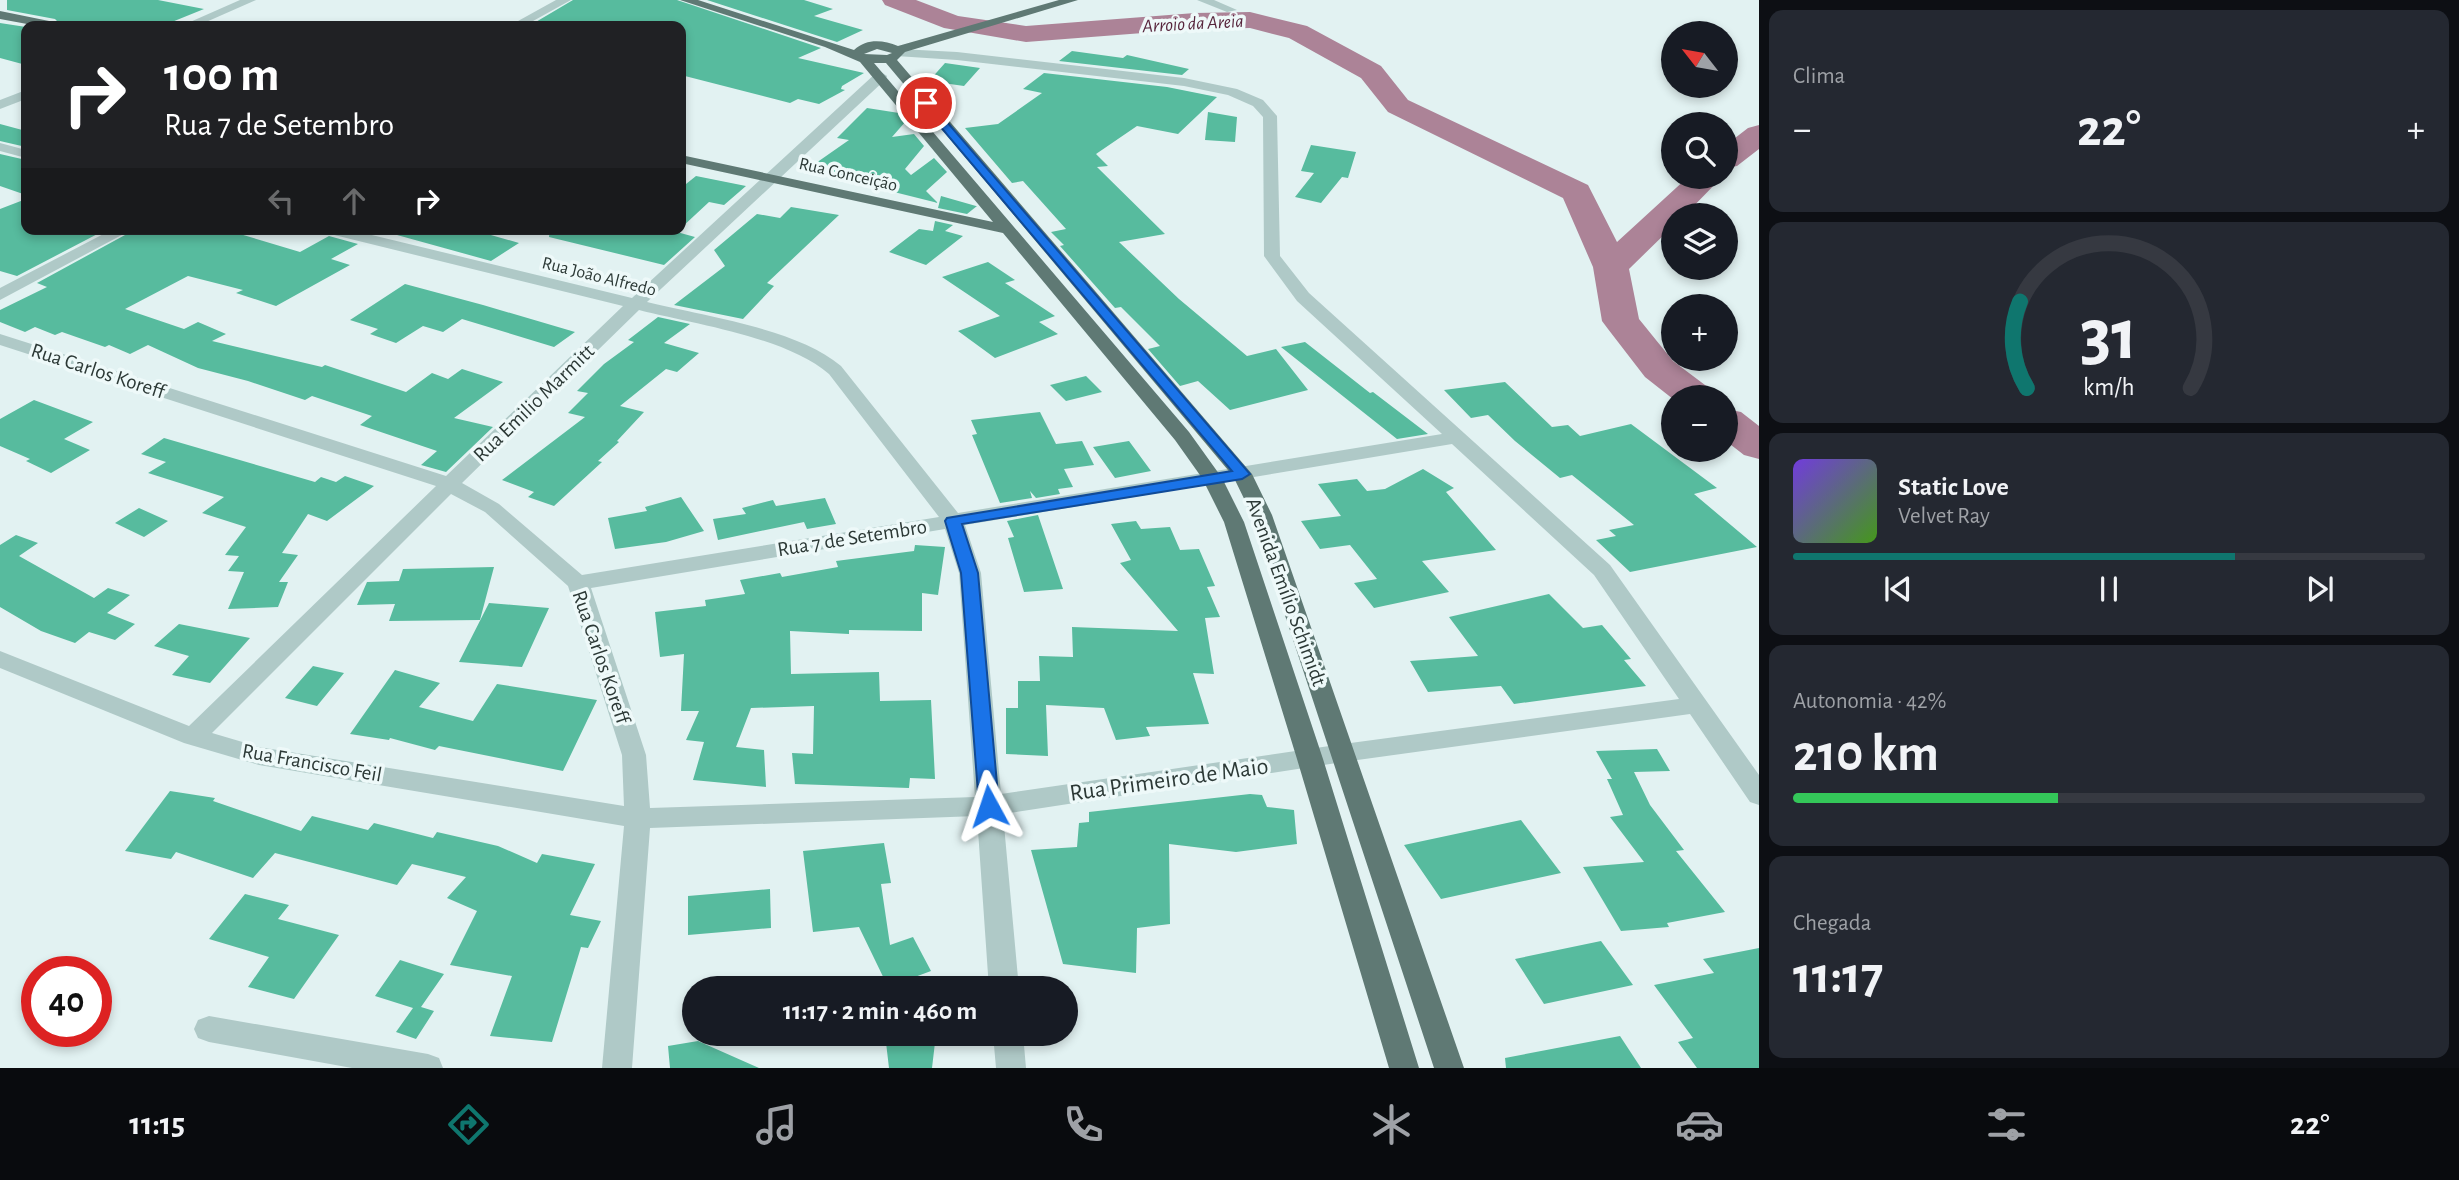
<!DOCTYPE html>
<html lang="pt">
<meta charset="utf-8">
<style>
body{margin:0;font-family:"Alegreya Sans",sans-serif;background:#242831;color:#f1f3f6;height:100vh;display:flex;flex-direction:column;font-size:26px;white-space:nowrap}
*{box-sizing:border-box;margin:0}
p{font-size:23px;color:#9ea1a6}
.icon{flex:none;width:38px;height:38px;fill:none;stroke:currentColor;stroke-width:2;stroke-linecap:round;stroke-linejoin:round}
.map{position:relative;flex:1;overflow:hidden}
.details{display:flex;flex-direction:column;gap:10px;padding:10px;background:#0d0f14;width:700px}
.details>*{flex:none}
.hud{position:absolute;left:21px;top:21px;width:665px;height:214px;border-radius:14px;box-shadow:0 4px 10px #0003;background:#202124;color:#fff;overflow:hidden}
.needle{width:46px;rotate:301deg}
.fabs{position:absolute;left:1661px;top:21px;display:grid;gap:14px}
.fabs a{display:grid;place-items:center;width:77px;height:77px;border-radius:50%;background:#171b24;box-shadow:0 4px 10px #0003;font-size:35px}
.speed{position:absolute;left:21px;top:956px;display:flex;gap:14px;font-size:35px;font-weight:700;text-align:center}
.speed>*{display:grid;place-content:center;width:91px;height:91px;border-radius:50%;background:#171b24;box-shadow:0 4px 10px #0003;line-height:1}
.speed .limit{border:10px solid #d22;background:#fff;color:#111}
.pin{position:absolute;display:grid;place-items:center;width:60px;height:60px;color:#fff;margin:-30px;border:4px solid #fff;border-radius:50%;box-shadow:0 2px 7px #0007}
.me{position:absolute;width:77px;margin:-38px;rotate:355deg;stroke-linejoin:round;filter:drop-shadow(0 0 5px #0008)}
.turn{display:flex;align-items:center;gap:24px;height:147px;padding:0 28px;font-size:32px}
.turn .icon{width:91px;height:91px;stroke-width:2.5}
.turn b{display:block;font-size:49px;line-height:60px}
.lanes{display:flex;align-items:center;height:66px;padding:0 28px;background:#0003;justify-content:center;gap:35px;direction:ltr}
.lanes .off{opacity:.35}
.big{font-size:52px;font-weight:700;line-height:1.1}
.details .widget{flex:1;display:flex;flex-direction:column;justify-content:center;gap:10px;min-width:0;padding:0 24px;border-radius:14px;background:#242831}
.details .dial{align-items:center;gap:0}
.dial svg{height:182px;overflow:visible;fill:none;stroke:#363941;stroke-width:7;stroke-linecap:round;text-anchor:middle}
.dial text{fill:#f1f3f6;stroke:none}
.song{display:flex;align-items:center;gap:21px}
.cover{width:84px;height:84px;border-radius:10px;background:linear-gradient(135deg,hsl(260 70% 55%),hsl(100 70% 35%))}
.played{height:7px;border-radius:4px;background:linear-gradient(90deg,#0f766e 70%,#363941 70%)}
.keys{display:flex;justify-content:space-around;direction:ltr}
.heat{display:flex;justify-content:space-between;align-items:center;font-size:38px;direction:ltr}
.charge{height:10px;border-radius:5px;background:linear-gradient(90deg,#34c759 42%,#363941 0)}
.trip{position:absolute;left:682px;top:976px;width:396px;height:70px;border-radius:35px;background:#171b24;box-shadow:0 4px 10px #0003;font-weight:700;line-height:70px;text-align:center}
.tab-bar{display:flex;height:112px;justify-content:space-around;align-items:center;background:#090b0e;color:#9ea1a6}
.tab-bar .icon{width:49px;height:49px}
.tab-bar .current{color:#0f766e}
.tab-bar b{font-size:32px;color:#f1f3f6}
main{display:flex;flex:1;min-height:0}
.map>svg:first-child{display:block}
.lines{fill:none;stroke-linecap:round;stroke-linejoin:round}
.river{fill:#ac8397;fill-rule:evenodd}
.building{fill:#57bb9e}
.minor{fill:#afc9c7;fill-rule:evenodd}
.major{fill:#5f7974;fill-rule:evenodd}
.route{fill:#1a73e8;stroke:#114b97;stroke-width:2}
.labels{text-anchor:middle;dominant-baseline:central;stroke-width:7;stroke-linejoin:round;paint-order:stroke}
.far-street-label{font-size:18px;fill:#2c3936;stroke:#eef9f9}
.far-water-label{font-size:19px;font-style:italic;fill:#57253c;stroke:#eef9f9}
.street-label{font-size:21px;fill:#2c3936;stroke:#eef9f9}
.near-street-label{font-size:24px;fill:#2c3936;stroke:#eef9f9}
</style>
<main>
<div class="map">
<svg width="1759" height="1068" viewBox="0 0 1759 1068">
<rect width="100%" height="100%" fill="#e2f2f2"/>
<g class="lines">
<path class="river" d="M882,0h34l42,16 68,10 169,-13 55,-1 57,14 74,40 27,34 180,85 29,57 71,-65h34l-37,38h-12v11l-44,43 10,50 34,42 36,27 6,9 -42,2 -28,-22 -37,-48 -6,-8 -9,-54 -30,-69 -175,-86 -27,-34 -72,-40 -39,-10 -55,1 -169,13 -82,-14 -59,-23z
M1759,125v24l-22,17 -11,2v-23l22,-17z
M1726,409l15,3 18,14v33l-15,-4 -18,-14z"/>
</g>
<path class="building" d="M7,0h151l46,9 -42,17h-100l-7,-7 -48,-9z
M573,0h104l144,48 -23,10 66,15 -22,13 -1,3 4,1 -26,14 -21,-5 -8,4 -109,-28v-49h-152z
M707,0h97l29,9 -19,7 49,14 -26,12z
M0,23l26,4v38l-26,-7z
M1072,51l51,7 4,-3 62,14 -7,6 -123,-14z
M945,63l35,5 -16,18 -35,-5z
M1044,73l123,14 50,10 -39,37 -41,-8 -41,28 12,12 -11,1 68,67 -46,8 60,57 68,57 29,-7 32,41 -78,20 -32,-29 -18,5 -32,-37 12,-3 -39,-39 -6,1 -55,-62 4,-1 -13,-13 15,-3 -43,-48 -11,2 -47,-55 33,-4 44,-31 -19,-4z
M867,108l32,5 7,8 -14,16 22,-3 10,12 -19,23 6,6 23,-17 13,14 -21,19 12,12 -132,-33 43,-30 -12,-2z
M1208,112l29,5 -2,25 -30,-2z
M0,124l26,7v16l-26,-6z
M1311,145l45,7 -8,26 -6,-1 -21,26 -26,-6 19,-24 -13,-2z
M0,154l26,6v35l-26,-9z
M696,176l50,10 -22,19 -15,-3 -28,26v-40z
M941,196l35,10h1l-10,8 -29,-6z
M26,199v30h81l-90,47 -17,-5v-62z
M791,207l48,8 -72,68 7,3 -31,33 -69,-14 51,-39 -11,-16 43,-36 23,4z
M935,221l18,4 -8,6 18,5 -37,29 -37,-13 30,-23 14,2z
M136,229h87l77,23 29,-16 29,8 -27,15 19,6 -74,41 -40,-13 7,-3 -55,-14 -63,33 59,20 14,-7 28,12 -14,7 110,26 3,-2 81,27 26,-19 16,6 14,-10 41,13 -49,36 39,9 -47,45 -25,-7 16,-14 -77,-26 12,-9 -60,-20 -7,4 -57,-19 -50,-13 -50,-23 -18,9 -21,-9 -4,2 -43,-15 -7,3 -20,-8 -10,5 -25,-10v-12l47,-23 -10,-4z
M398,229h72l49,14 -28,18 -94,-26z
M550,229h116l29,8 -31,28 -115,-28z
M988,262l27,18 -10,3 50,33 -16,6 19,12 -63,24 -37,-27 42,-15 -58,-39z
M405,284l78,21 92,27 -21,15 -92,-28 -19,13 -20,-6 -27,17 -26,-9 8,-5 -28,-9z
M658,317l32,7 -26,19 35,10 -22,19 -11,-3 -46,37 24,6 -27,29 2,1 -21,19 4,1 -48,44 -26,-9 6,-5 -32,-12 83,-63 -17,-4 20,-20 -11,-2 27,-27 30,-22 -6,-2z
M1305,342l65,51 3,-1 55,42 -31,5 -116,-92z
M1086,376l16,16 -36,9 -16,-16z
M1505,382l47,45 16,-2 12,11 51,-12 86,64 -23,6 63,53 -127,25 -34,-32 20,-4 -7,-6 25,-5 -62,-50 -12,3 -45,-37 -27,-26 -17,3 -27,-28z
M34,400l59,22 -29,17 26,11 -39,23 -25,-12 4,-2 -30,-13v-27z
M1040,412l16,32 26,-3 12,24 -30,4 9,18 -15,2 2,5 -24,4 -6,-7 2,7 -32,5 -28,-68 5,-1 -6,-14z
M164,438l151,44 6,-5 15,5 9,-6 29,10 -47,35 -19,-7 -26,39 16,2 -19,27h9l-10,25 -50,2 16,-37 -16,-1 11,-15 -14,-1 21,-28 -44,-14 22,-16 -76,-24 18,-11 -25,-8z
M1129,441l22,30 -36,7 -22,-31z
M1423,469l31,19 -8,4 50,58 -74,11 27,31 -75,16 -20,-25 23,-4 -27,-34 -30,4 -19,-28 40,-5 -23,-32 39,-5 10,12 18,-2z
M681,497l23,34 -38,11 -51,7 -7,-31 39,-7 -2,-4z
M825,498l11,26 -29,5 -3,-7 -86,18 -5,-21 33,-5 -4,-6 31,-8 3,6z
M139,508l29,13 -24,16 -29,-14z
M1038,515l25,74 -39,3 -16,-54 6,-1 -7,-16z
M1136,521l5,8 29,-2 10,23 19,-1 16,37 -8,1 13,30 -15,1 9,56 -21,-1 16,51 -63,3 4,9 -34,4 -12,-32 -58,-3 2,51 -42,-2v-46h12v-27h22l-1,-25 34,1 -1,-30 106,4 -58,-68 11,-3 -20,-36z
M16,535l22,8 -19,13 75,42 14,-10 22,7 -23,18 28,11 -20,16 -26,-8 -14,11 -34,-12 -41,-24v-62z
M915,545l30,2 -7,48 -16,-2v38l-73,-1v4l-59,-3 1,43 88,-2 1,29 51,-1 4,79 -25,-1 -1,10 -114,-4 -3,-31 21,1 1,-48 -63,2 -15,39 28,3 2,37 -73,-7 11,-38 -18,-2 13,-29h-18l3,-57 -24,3 -5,-45 51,-6 -1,-6 40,-6 -5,-14 40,-7 2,4 56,-10 -2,-6 78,-10z
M494,567l-14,53 -91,1 6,-17 -38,1 10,-23 32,-1 4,-12z
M1549,594l34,34 19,-3 29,34 -7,1 22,26 -132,18 -13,-18 -73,6 -18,-31 68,-5 -29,-39z
M489,603l60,5 -27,59 -63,-5z
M179,624l71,14 -40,45 -38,-8 17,-19 -35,-10z
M313,666l31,7 -27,33 -32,-8z
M395,670l45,13 -21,24 54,14 24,-37 100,16 -34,71 -124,-25 -4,4 -45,-12 -1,2 -39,-6z
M1657,749l13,22 -36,1 16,33 34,45 -8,1 49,61 -58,11 2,4 -48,4 -38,-64 61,-5 -34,-45 13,-2 -16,-36h5l-16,-28z
M170,791l45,7 -2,3 88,30 11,-15 56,14 6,-7 59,15 4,-6 61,14 39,17 5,-9 53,10 -25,51 31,6 -13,27 -7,-1 -29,95 -62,-6 22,-60 -62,-11 27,-54 -30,-13 19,-21 -54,-13 -15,21 -122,-32 -22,25 -77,-26 -5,7 -46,-8z
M1250,794l12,1 5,12 27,3 3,34 -61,8 -67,-8 1,80 -33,4 -1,45 -73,-9 -32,-114 46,-3 2,-24 10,-1v-10z
M1521,820l40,53 -120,26 -37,-54z
M884,843l7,40 -10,1 9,61 23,-8 18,34 -35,13 1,5h-8l-30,-62 -46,5 -10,-81z
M770,889l1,39 -83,7v-39z
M245,894l44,11 -11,14 61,16 -45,64 -46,-12 21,-30 -60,-18z
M1601,941l32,44 -89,19 -29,-45z
M1759,948v120h-62l-19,-26 15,-4 -39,-53 60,-12 -11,-14z
M400,960l44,14 -23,33 13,4 -18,28 -20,-7 17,-24 -38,-12z
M885,1034h51l-4,34h-43z
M1620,1036l21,32h-135l-1,-10z
M698,1041l61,27h-89l-2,-22z"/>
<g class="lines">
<path class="minor" d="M240,0h16l-59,26h-16z
M556,0h15l-47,26h-15z
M1197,0h17l23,10 -10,2z
M900,49l57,3 227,26 53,11 26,11 14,16 3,140 29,37 301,272 149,210v30l-9,-3 -60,-88 -347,48 -340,52 16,175h-30l-12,-173 -327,12 -18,240h-30l22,-242 -365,-61 -75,-22 -184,-75v-17l189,75 247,-240 -436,-141v-11l446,142 177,-170 -301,-74 -3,-3h28l285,69 244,-225 5,-1 6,4 -1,3 -239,223c57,14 151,27 194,64l117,147 484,-79 -145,-133 -33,-45 -1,-139 -10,-11 -25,-11 -44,-9 -227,-26 -61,-4 -2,-3zM639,310c55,14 147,27 190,64l110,143 -357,58 -83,-71 -37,-21zM1452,444l142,131 85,124 -336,45 -342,50 -20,-221 -16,-48zM451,494l34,18 83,74 54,169 2,51 -365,-59 -47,-14zM945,529l14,44 16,224 -325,11 -4,-53 -55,-167z
M26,90v9l-26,10v-9z
M0,143l26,7v8l-26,-7z
M113,229h20l-133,71v-12z
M209,1016l219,38 11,4 4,10h-91l-143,-26 -11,-4 -4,-9 4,-9z
M993,1034h30l3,34h-30z"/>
<path class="major" d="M680,0h18l156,50c13,-12 29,-10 44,-4l161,-46h19l-173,52 -8,8 355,414 20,41 192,553h-30l-182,-553 -19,-39 -347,-413h-12l315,369 33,46 22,44 79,237 96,309h-30l-92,-309 -73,-237 -22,-44 -27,-38 -172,-207 -322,-70v-8l312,67 -133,-160 -35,-15zM877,49l15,4 -5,2 -23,-1z
M0,11l54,11 6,4h-22l-38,-7z"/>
</g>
<path class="route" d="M922,101h7l321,373 -8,5 -280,45 16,49 21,233 -3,6 -7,2 -7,-2 -3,-6 -18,-233 -16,-52 2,-3 285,-47 -310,-366z"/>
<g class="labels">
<g class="far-street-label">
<text transform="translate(848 175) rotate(13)">Rua Conceição</text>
<text transform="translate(599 277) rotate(14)">Rua João Alfredo</text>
</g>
<g class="far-water-label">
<text transform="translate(1193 24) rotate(-3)">Arroio da Areia</text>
</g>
<g class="street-label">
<text transform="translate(98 371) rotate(18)">Rua Carlos Koreff</text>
<text transform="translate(534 403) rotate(-44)">Rua Emilio Marmitt</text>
<text transform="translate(852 538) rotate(-9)">Rua 7 de Setembro</text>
<text transform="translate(1286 592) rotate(70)">Avenida Emílio Schimidt</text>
<text transform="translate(601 657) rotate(71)">Rua Carlos Koreff</text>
<text transform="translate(312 763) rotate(10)">Rua Francisco Feil</text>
</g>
<g class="near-street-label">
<text transform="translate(1169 780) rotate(-8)">Rua Primeiro de Maio</text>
</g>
</g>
</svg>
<div class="fabs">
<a><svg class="needle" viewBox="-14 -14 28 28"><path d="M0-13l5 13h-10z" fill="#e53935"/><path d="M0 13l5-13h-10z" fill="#9ea1a6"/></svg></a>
<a><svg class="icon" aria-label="search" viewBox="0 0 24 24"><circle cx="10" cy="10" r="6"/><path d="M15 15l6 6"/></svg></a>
<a><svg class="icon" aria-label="layers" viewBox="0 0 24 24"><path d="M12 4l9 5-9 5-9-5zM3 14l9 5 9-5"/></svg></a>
<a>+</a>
<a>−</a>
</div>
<div class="speed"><div class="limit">40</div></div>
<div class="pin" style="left:926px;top:103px;background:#d93025"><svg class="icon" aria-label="arrive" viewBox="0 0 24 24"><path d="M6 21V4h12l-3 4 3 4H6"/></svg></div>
<svg class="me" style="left:989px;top:806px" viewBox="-20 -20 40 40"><path d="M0-17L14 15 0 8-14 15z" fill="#1a73e8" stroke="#fff" stroke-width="4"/></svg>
<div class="trip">11:17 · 2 min · 460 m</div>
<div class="hud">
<div class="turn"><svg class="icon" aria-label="right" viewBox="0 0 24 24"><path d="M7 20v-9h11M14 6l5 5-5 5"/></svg><div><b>100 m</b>Rua 7 de Setembro</div></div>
<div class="lanes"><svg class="icon off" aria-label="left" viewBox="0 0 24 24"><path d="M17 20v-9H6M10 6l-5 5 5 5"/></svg><svg class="icon off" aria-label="ahead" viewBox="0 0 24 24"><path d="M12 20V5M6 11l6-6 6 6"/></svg><svg class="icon" aria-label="right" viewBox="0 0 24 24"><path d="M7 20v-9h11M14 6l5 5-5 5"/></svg></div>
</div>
</div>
<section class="details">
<div class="widget"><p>Clima</p>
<div class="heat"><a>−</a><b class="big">22°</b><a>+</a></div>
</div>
<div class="widget dial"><svg viewBox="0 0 100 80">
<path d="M14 69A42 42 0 1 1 86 69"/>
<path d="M14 69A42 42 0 0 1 11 31" stroke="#0f766e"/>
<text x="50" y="56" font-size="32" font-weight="700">31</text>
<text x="50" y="72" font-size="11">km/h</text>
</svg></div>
<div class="widget">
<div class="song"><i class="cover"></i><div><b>Static Love</b><p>Velvet Ray</p></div></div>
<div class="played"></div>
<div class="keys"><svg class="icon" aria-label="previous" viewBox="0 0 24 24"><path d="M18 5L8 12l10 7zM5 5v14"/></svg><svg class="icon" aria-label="pause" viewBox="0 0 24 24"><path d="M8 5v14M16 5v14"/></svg><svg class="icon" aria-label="next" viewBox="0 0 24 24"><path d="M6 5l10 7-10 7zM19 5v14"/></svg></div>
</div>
<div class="widget"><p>Autonomia · 42%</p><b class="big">210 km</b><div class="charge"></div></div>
<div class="widget"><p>Chegada</p><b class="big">11:17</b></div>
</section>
</main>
<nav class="tab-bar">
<b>11:15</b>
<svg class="icon current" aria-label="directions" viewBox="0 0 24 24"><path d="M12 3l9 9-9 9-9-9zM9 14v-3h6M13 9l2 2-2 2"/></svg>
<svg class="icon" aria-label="music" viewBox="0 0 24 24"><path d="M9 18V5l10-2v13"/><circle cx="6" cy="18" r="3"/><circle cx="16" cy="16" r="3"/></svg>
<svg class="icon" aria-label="phone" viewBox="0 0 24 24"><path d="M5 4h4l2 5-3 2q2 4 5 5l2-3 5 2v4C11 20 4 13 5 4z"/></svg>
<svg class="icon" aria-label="climate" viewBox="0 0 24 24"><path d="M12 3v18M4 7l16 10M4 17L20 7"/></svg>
<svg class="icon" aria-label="car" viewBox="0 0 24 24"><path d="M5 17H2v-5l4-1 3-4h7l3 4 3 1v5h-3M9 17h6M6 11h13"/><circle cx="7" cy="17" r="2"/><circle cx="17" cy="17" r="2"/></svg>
<svg class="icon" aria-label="filters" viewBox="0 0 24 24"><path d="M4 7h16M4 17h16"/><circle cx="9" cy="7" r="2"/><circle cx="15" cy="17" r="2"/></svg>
<b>22°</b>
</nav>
